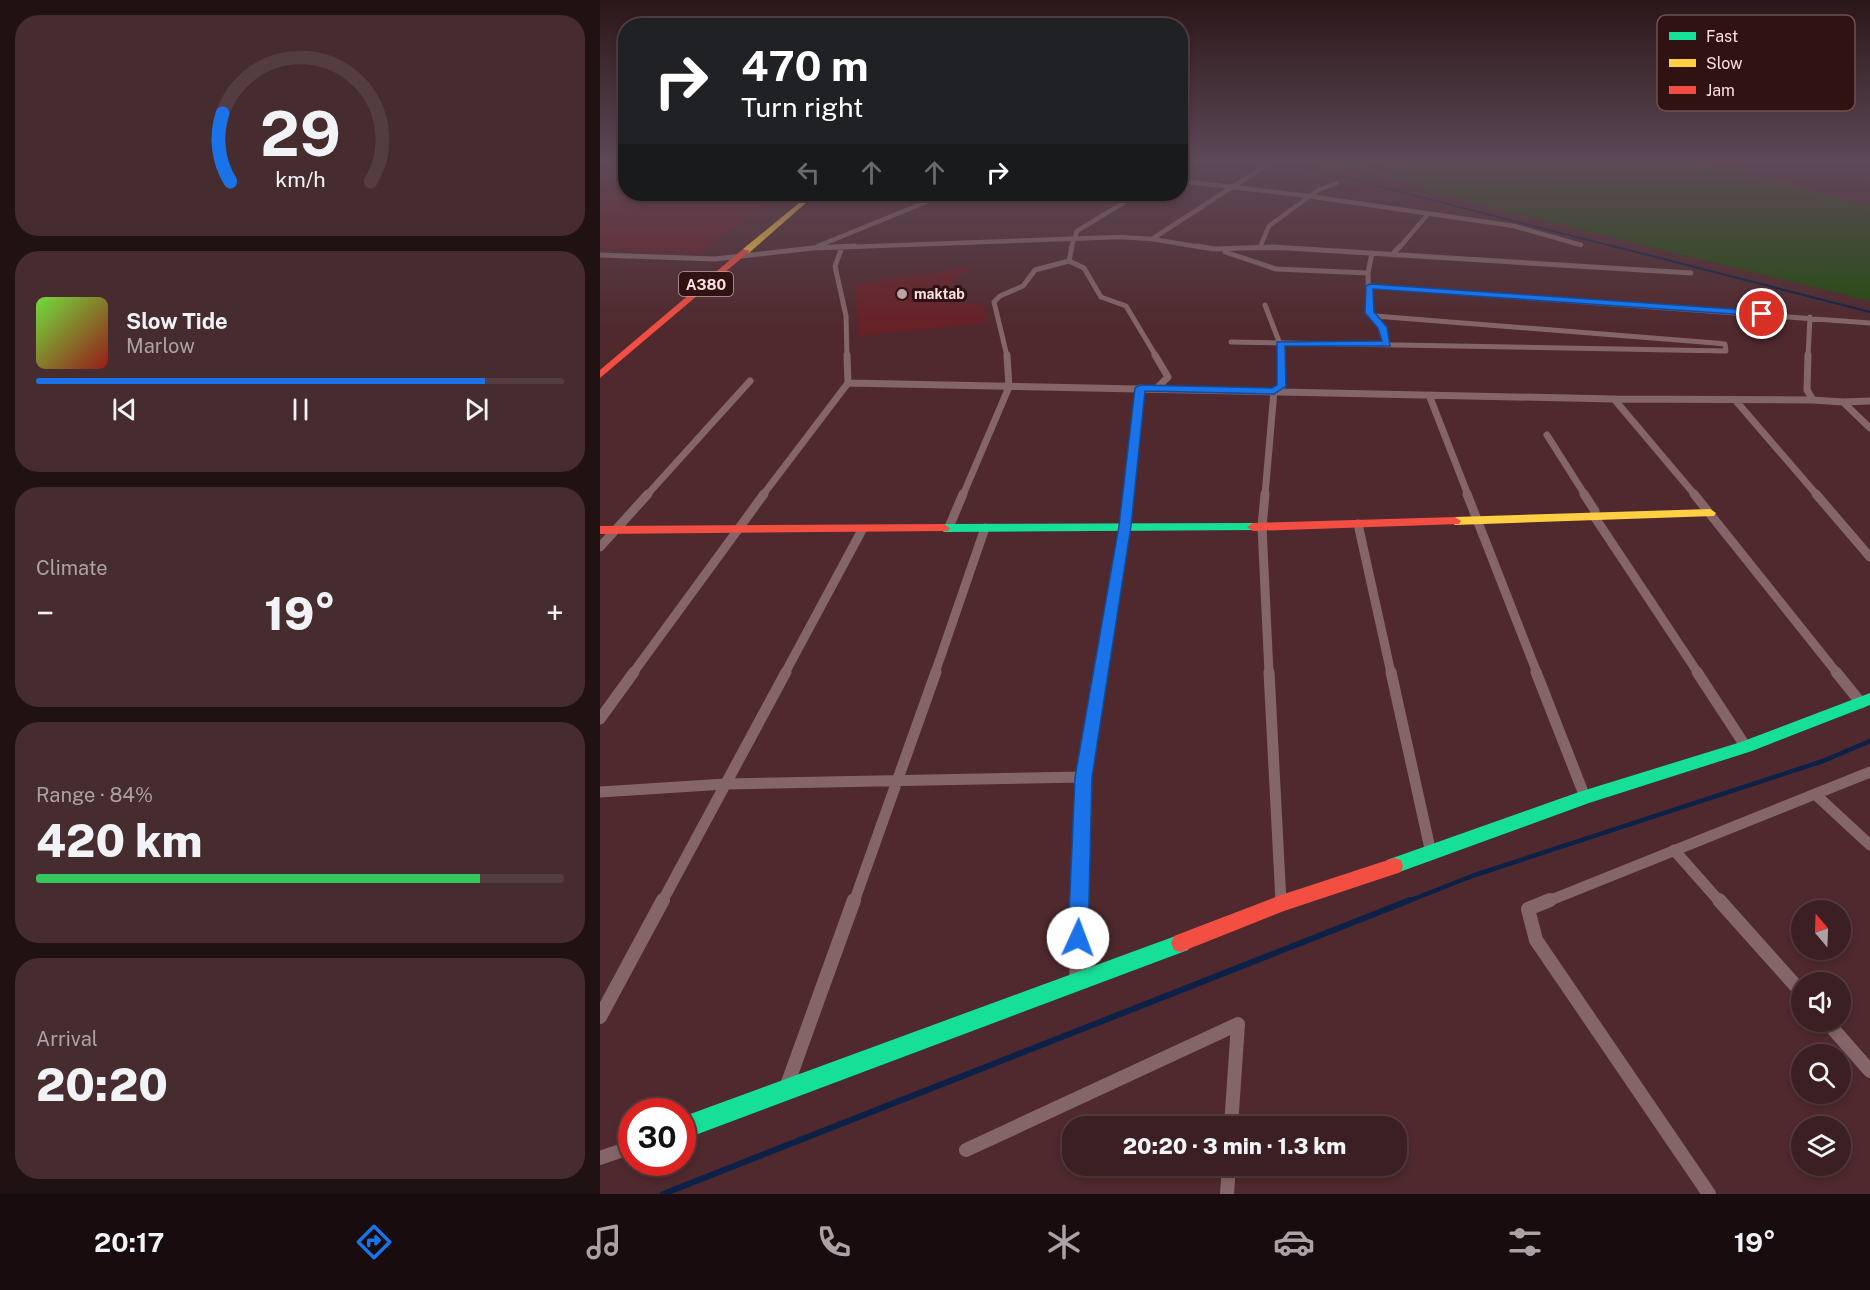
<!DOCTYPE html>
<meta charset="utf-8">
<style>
body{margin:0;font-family:"Public Sans",sans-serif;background:#462c2f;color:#f1f3f6;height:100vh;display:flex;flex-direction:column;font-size:22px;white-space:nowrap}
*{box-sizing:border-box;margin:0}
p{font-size:20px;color:#aca2a5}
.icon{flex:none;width:33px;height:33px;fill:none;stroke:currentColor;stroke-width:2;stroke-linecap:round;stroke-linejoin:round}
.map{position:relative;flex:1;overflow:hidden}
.side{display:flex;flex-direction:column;gap:15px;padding:15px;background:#201113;width:600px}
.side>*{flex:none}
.guide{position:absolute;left:18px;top:18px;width:570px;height:183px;border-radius:24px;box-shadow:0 3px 9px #0003,0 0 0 2px #543d40;background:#202124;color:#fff;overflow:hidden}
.needle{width:39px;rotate:341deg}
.buttons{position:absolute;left:1191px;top:900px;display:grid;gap:12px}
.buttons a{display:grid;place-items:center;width:60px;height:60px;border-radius:50%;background:#3b1f22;box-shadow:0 3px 9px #0003,0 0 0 2px #543d40;font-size:30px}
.speed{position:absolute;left:18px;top:1098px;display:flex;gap:12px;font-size:30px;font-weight:700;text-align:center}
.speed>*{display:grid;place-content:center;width:78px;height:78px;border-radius:50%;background:#3b1f22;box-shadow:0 3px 9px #0003,0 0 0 2px #543d40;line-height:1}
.speed .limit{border:9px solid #d22;background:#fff;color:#111}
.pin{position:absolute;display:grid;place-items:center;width:51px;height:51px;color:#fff;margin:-26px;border:3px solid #fff;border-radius:50%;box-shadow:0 2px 6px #0007}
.me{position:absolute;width:66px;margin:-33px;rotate:2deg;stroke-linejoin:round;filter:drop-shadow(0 0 4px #0008)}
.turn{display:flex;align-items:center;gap:21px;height:126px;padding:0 24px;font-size:27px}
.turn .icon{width:78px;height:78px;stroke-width:2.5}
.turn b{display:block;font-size:42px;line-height:51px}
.lanes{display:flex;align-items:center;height:57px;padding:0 24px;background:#0003;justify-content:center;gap:30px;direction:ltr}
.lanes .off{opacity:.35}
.big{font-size:45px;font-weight:800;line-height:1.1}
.side .tile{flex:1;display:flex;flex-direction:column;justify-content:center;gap:9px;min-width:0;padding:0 21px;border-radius:24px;background:#462c2f}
.side .dial{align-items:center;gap:0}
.dial svg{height:156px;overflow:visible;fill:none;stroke:#543d40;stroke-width:7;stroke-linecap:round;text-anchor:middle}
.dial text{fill:#f1f3f6;stroke:none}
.song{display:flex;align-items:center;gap:18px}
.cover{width:72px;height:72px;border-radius:9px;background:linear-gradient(135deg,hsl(100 70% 55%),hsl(0 70% 35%))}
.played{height:6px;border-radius:3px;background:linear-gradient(90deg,#1a73e8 85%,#543d40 85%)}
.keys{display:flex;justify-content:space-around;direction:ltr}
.heat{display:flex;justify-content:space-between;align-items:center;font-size:33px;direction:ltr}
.charge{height:9px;border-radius:4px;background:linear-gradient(90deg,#34c759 84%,#543d40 0)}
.trip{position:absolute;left:462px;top:1116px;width:345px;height:60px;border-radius:24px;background:#3b1f22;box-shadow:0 3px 9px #0003,0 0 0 2px #543d40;font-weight:800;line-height:60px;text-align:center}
.tab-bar{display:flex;height:96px;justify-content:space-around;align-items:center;background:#180c0e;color:#aca2a5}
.tab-bar .icon{width:42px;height:42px}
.tab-bar .current{color:#1a73e8}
.tab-bar b{font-size:27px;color:#f1f3f6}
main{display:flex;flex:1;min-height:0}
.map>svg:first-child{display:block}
.built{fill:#672026}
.green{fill:#224c0e}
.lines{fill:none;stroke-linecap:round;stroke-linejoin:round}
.stream-far3{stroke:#0c2148;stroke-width:1.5}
.stream-far2{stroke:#0c2148;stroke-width:2}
.stream-far1{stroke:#0c2148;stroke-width:4.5}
.stream{stroke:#0c2148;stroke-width:6}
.street-far5{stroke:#856668;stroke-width:4.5}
.street-far4{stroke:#856668;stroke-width:5}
.street-far3{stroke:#856668;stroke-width:7}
.street-far2{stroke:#856668;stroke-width:9}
.street-far1{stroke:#856668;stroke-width:11}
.street{stroke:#856668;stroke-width:14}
.fast{fill:#16e098;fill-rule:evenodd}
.slow{fill:#ffcf43;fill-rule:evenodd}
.jam{fill:#f24e42;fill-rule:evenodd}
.route{fill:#1a73e8;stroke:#114b97;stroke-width:1.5}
.poi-dot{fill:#bfa1a2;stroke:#301213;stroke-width:2}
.labels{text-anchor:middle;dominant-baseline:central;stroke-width:6;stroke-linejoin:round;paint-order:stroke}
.far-poi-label{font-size:14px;font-weight:bold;fill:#fce1e1;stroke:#301213;text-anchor:start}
.shield{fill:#301213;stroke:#bfa3a3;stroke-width:1.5}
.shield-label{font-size:15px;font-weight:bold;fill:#fce1e1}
.key{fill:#301213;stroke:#6d5051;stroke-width:1.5}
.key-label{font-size:16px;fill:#fce1e1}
</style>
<main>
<section class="side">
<div class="tile dial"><svg viewBox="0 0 100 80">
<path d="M14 69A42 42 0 1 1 86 69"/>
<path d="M14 69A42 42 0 0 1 10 34" stroke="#1a73e8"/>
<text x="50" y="56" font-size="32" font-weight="700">29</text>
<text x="50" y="72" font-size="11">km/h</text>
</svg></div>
<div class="tile">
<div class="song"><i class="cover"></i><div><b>Slow Tide</b><p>Marlow</p></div></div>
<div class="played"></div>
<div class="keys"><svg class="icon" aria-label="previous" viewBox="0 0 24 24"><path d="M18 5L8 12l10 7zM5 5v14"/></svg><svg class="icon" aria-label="pause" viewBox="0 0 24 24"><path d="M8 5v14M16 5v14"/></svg><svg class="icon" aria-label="next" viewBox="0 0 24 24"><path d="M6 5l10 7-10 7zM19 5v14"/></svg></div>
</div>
<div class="tile"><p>Climate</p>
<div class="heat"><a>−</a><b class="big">19°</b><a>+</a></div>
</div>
<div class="tile"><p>Range · 84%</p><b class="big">420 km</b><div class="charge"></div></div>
<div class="tile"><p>Arrival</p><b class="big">20:20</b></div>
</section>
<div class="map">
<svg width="1270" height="1194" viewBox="0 0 1270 1194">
<rect width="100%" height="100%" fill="#4f292d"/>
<path class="built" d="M14,162h11l1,32h150l-77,60 -99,-6v-80z
M371,267l-22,18 -3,17 40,3 -1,18 -126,13 -4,-52z"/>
<path class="green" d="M700,162h84c-34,15 -49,9 -84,0z
M797,162h296l50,13 41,6 19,8 67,17v95l-434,-107 -62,-23z"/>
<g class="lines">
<path class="stream-far3" d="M684,162l335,86"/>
<path class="stream-far2" d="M1013,246l257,66"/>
<path class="stream-far1" d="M806,902l66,-26 351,-115 47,-20"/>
<path class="stream" d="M63,1194l747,-294"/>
<path class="street-far5" d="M580,165l4,-3
M580,181l128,15 206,30 67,19
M239,199l15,-5
M552,239l116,-75
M218,246l128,-52
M660,247l9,-21 49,-36 19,-7
M220,248l300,-11 32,2 54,9
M471,248l6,-17 61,-37
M652,248h31
M799,248l29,-34"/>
<path class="street-far4" d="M597,246l17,3 58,-2 419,26
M242,247l-7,19 11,50 1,40
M625,252l51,17 92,4
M772,253l-4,20 1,40 13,14 5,17
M793,254l7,-8
M0,255l115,4 98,-11 42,-2
M469,261l3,-15
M770,286l500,37
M665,305l15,39 1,12
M631,342l495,9 -1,-7 -10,-1 -340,-27
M407,356l-13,-54 6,-6 23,-10 12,-16 34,-9 15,7 17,29 25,9 30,50
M1208,356l2,-39"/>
<path class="street-far3" d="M555,355l13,22 -11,11
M248,383l766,16 199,1 -6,-10 1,-35
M829,395l39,100
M1014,399l81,96
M1213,400l30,2 27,26
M1136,401l81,94
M1243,402l27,-1
M947,435l38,60
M47,495l103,-114
M163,495l85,-112 -1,-28
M363,495l46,-108 -2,-32
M528,495l12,-107
M665,495l9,-104 8,-5 -1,-31"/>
<path class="street-far2" d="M665,494l-3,33 7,146
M867,494l70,179
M984,494l11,17 -1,5 104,157
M1094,494l143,179
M1216,494l54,63
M758,524l33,149
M349,527l14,-33
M0,547l48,-53
M33,673l131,-179
M185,673l77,-143
M335,673l50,-145
M500,673l29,-179"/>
<path class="street-far1" d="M669,672l12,230
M791,672l40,181
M936,672l49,125
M1097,672l49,75
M1236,672l25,31
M0,719l34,-47
M0,792l125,-8 358,-7
M1216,795l54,50
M1074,850l46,52
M62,902l124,-230
M254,902l82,-230
M479,902l4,-125 18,-105
M946,902l324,-130"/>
<path class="street" d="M681,900v4
M950,900l-22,9 8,31 173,254
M1119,900l83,93
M476,984l3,-84
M0,1017l63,-117
M1227,1022l43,49
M186,1088l68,-188
M366,1150l272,-126 -7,102
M0,1158l32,-11
M627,1194l2,-28"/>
<path class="fast" d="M653,523l6,4 -2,3 -313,2 -6,-4 6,-4z
M1270,693v12l-118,46 -163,52 -195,71 -7,-2 -2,-6 2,-6 192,-68 162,-50z
M581,934l7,2 3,7 -3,7 -506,190v-23z"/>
<path class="slow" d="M210,194h6l-67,59h-6v-4z
M1110,509l6,4 -2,3 -259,9 -6,-4 6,-4z"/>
<path class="jam" d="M143,249l7,2 -150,127v-8z
M855,517l6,4 -2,3 -206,7 -6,-4 6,-4z
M344,524l6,4 -2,3 -348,3v-8z
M794,858l7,2 2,6 -2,6 -117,39 -103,41 -7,-2 -3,-7 3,-7 107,-41z"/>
</g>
<linearGradient id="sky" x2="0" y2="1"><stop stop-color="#2b1719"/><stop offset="0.49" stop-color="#5d4957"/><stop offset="1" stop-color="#5d4957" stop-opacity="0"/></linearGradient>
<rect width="1270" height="330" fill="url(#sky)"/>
<path class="route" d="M770,284l392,27 5,3 -5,2 -389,-27 1,23 13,15 3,19h-105l1,40 -12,8 -129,-3 -14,135 -39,251 -4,161 -3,7 -7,2 -7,-2 -3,-7 7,-161 44,-251 16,-138 5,-3 132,3 5,-3v-43l105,-1 -4,-13 -13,-15 1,-27z"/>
<circle class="poi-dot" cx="302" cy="294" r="6"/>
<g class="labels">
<g class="far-poi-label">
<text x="314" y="294">maktab</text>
</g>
<rect class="shield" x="79" y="272" width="54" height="24" rx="4.5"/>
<g class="shield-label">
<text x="106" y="284">A380</text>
</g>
</g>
<rect x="1057" y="15" width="198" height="96" rx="9" class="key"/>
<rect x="1069" y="32" width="27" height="8" fill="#16e098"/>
<rect x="1069" y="59" width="27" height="8" fill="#ffcf43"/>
<rect x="1069" y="86" width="27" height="8" fill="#f24e42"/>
<g class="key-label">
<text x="1106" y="42">Fast</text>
<text x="1106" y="69">Slow</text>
<text x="1106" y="96">Jam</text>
</g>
</svg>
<div class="buttons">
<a><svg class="needle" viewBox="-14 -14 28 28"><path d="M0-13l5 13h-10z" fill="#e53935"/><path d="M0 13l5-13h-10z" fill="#aca2a5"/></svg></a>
<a><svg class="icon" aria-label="sound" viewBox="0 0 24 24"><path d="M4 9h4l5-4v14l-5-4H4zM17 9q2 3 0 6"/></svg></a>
<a><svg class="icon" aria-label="search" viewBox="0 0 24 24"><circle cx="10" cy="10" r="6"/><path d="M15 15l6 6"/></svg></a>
<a><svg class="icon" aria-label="layers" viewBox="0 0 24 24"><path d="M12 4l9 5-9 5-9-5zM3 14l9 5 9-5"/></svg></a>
</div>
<div class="speed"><div class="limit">30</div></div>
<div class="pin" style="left:1162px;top:314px;background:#d93025"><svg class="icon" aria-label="arrive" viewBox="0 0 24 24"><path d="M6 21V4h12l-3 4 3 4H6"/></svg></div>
<svg class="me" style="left:478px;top:938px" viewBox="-20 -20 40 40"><circle r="19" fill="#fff"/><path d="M0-13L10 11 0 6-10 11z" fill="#1a73e8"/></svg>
<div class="trip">20:20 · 3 min · 1.3 km</div>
<div class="guide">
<div class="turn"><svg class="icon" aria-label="right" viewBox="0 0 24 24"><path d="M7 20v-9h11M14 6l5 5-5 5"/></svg><div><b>470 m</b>Turn right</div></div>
<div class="lanes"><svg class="icon off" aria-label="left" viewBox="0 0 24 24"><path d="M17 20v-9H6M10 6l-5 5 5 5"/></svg><svg class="icon off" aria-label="ahead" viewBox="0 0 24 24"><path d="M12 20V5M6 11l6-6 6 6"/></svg><svg class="icon off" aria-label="ahead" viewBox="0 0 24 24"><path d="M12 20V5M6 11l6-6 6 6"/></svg><svg class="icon" aria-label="right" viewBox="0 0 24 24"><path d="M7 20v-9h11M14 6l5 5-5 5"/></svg></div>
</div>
</div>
</main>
<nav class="tab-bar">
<b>20:17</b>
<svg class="icon current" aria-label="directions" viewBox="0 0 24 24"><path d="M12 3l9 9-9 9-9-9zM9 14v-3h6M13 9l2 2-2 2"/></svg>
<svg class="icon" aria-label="music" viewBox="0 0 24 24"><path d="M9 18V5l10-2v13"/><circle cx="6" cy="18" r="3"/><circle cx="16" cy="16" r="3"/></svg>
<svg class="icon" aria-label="phone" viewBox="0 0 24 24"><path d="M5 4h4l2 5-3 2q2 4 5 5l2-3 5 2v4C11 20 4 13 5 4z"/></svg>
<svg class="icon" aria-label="climate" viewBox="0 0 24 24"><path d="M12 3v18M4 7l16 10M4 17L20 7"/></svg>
<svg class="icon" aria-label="car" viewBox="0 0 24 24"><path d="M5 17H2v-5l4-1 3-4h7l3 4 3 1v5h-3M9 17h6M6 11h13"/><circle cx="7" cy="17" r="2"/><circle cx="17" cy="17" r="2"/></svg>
<svg class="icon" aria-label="filters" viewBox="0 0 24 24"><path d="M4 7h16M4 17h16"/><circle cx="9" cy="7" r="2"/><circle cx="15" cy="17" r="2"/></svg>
<b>19°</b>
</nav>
